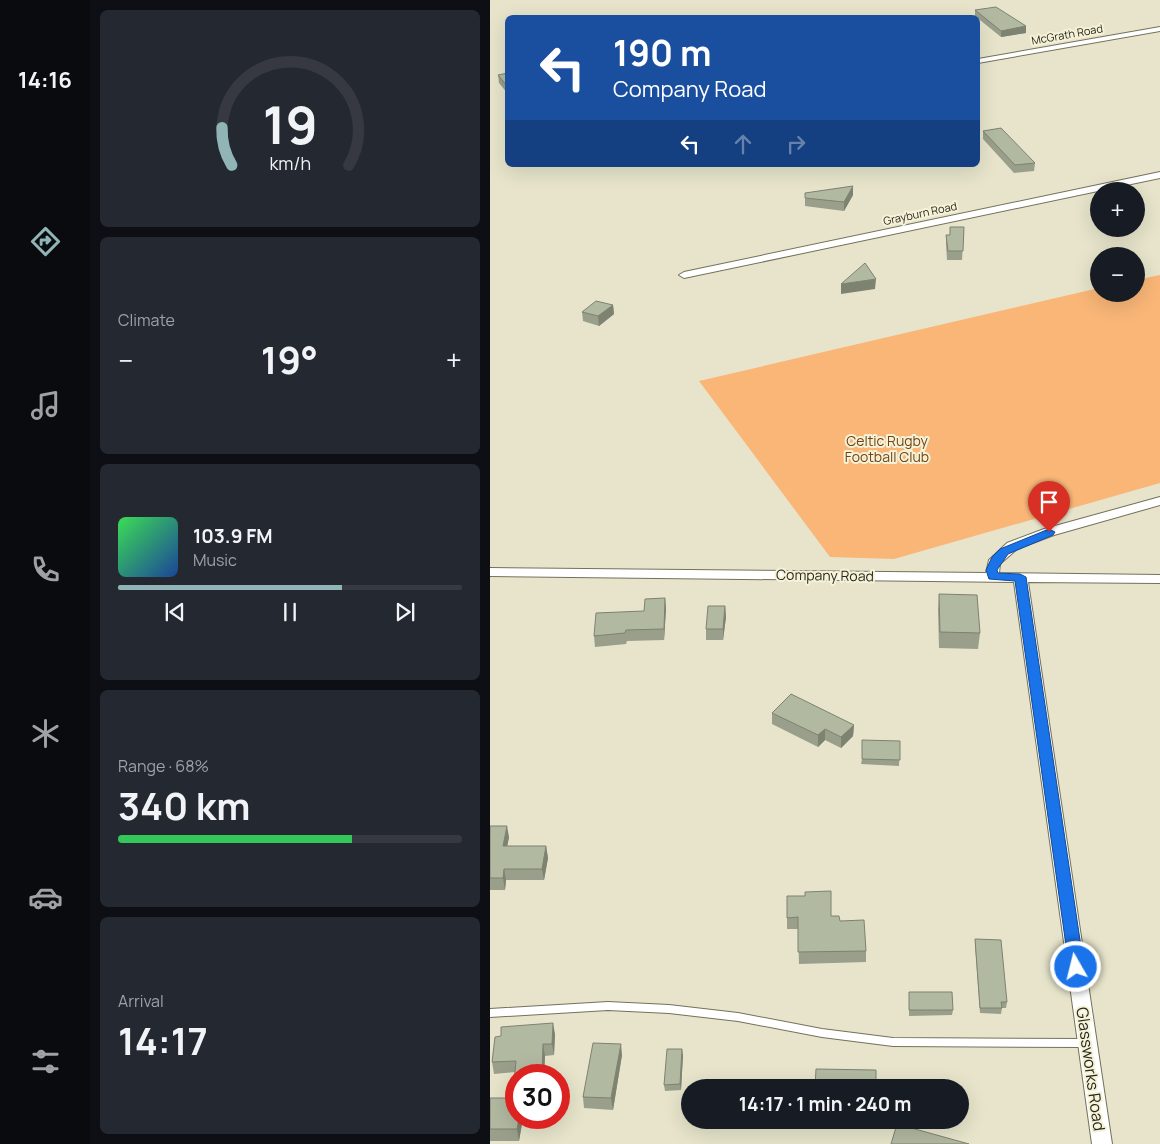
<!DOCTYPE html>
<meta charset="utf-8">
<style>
body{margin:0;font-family:Manrope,sans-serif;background:#242831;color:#f1f3f6;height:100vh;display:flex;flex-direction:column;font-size:19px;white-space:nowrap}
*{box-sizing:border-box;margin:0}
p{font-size:16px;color:#9ea1a6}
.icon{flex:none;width:28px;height:28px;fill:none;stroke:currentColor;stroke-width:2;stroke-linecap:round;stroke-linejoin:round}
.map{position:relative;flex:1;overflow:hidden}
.side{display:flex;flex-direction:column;gap:10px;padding:10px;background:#0d0f14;width:400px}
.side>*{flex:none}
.hud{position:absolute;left:15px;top:15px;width:475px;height:152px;border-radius:8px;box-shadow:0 5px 20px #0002;background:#1a4fa0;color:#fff;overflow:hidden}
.tools{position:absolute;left:600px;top:182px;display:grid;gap:10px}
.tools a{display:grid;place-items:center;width:55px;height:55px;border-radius:50%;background:#171b24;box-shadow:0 5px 20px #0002;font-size:25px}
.speed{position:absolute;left:15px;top:1064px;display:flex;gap:10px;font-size:25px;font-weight:700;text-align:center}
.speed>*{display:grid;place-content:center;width:65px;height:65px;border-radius:50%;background:#171b24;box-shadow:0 5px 20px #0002;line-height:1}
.speed .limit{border:8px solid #d22;background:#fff;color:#111}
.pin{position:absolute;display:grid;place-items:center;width:42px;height:42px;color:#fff;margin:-51px -21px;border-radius:50% 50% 50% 0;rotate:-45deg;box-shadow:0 0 5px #0007}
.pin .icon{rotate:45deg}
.me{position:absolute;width:55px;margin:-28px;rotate:352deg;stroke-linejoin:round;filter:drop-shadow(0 0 4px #0008)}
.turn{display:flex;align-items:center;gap:18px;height:105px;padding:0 25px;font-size:22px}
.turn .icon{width:65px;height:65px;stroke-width:2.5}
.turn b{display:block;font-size:35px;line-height:42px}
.lanes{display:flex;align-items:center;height:48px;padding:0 25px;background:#0003;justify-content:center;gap:25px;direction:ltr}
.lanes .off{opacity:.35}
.big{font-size:38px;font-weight:700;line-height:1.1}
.side .widget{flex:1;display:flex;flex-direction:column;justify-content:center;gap:8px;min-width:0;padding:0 18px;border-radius:8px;background:#242831}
.side .dial{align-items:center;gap:0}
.dial svg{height:130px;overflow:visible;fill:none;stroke:#363941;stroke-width:7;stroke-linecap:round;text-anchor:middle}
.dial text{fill:#f1f3f6;stroke:none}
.song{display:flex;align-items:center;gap:15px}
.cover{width:60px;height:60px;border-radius:8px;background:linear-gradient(135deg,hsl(130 70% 55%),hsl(220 70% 35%))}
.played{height:5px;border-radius:2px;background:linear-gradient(90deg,#91b5b7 65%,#363941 65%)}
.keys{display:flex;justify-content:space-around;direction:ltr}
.heat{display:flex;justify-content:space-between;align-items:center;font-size:28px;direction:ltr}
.charge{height:8px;border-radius:4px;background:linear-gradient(90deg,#34c759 68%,#363941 0)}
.trip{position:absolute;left:191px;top:1079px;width:288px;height:50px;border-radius:25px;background:#171b24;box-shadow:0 5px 20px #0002;font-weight:700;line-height:50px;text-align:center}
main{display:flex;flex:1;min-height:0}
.tabs{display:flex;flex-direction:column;width:90px;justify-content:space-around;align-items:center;background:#090b0e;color:#9ea1a6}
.tabs .icon{width:35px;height:35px}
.tabs .selected{color:#91b5b7}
.tabs b{font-size:22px;color:#f1f3f6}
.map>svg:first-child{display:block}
.green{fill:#f9b677}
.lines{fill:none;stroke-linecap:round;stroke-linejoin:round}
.lane-casing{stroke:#74715b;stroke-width:2}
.street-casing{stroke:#74715b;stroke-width:2}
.lane{fill:#fff;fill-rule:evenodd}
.street{fill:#fff;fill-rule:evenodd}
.wall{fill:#999f8a}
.shaded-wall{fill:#7d8271}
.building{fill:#b2b9a1;stroke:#7d8271}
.route{fill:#1a73e8;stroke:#114b97}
.labels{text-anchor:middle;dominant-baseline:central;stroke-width:4;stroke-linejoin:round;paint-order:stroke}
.far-street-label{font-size:11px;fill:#28271d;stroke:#f5f2d8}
.park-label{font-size:14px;fill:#714414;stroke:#f5f2d8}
.street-label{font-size:14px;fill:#28271d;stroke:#f5f2d8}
.near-street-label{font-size:16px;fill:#28271d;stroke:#f5f2d8}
</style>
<main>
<nav class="tabs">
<b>14:16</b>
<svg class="icon selected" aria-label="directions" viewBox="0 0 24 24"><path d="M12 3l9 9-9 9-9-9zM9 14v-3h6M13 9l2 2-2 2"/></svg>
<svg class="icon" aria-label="music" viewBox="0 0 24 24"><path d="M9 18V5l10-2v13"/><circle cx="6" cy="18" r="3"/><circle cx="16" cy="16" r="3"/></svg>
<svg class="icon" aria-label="phone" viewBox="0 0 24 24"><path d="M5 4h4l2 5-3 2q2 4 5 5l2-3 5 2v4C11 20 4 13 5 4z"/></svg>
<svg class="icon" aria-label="climate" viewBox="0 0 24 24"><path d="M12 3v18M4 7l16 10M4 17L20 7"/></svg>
<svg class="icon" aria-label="car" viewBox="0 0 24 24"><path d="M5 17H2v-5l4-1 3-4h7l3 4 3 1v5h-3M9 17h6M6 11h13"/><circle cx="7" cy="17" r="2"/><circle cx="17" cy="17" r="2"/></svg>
<svg class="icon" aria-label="filters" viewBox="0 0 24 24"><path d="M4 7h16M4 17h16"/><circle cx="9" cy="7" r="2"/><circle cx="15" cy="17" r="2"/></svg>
</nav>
<section class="side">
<div class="widget dial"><svg viewBox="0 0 100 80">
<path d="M14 69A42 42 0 1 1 86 69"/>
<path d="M14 69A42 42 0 0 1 8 46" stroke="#91b5b7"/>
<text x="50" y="56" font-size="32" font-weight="700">19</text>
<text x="50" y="72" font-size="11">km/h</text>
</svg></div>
<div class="widget"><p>Climate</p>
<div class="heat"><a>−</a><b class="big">19°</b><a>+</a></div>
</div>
<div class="widget">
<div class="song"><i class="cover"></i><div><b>103.9 FM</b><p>Music</p></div></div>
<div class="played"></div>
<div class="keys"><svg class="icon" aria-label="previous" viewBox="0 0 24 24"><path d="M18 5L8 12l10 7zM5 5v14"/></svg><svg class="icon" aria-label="pause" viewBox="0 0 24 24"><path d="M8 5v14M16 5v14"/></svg><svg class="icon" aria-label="next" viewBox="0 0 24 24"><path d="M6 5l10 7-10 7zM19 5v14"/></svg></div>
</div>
<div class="widget"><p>Range · 68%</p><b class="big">340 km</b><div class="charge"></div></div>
<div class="widget"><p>Arrival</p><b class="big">14:17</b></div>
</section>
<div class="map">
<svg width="670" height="1144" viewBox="0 0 670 1144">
<rect width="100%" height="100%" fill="#e7e4cb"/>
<path class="green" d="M670,275v208l-266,76 -64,-2 -131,-176 400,-93v6h37v-14z"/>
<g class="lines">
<defs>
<path id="lane" d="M118,1002l61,3 69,8 84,16 71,9 194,1 3,1 2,3 -2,3 -3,1 -194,-1 -71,-9 -84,-16 -69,-8 -61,-3 -118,7v-8z"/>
<path id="street" d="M670,27v4l-182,32v-4z
M670,172v6l-476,100 -5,-3 5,-3z
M670,497v8l-106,30 -37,14 -17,15 -1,9 161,2v8l-132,-1 84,562h-20l-78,-562 -524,-6v-8l496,5 3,-13 18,-17 37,-14z"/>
</defs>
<use href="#lane" class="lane-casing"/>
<use href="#street" class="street-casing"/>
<use href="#lane" class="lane"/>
<use href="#street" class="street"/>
</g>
<path class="wall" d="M485,10l51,16v7l-25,4 -26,-21z
M18,73v21l-9,-11 -1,-8z
M493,131l52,32 -1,8 -20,2 -31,-34z
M315,193l48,2 -9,16 -39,-5z
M474,227l-2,33h-15l-1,-16v-9h4z
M123,305l1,9 -15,12 -16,-5 -1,-9z
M449,594l41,39 -2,16 -39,-1 -1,-38z
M175,598l1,11 -2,31 -37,1 -1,3 -31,3 -1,-11 50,-25z
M235,606l1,11 -3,23h-17v-11z
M282,713l82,12 -1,11 -12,12 -16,-8 -7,7 -46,-23z
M410,741l-1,25 -38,-2 1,-5z
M0,826l19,11 -2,9h39l2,12 -4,22h-38l-1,10h-15z
M297,896l44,20 9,5 26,30v11l-67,2 -1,-35h-11z
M485,939l32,63 -1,6h-4l-1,6 -21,-1 -5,-68z
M419,992l44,18 -1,5 -43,1z
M65,1034l-1,21 -9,1 -1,19h-28v16l-2,-9 1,-10 -21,2 -2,-12z
M132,1055l-9,55 -29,-2 -1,-11z
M193,1055l-2,35 -16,1 -1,-6z
M0,1098l26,20h7l-4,23h-29z"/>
<path class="shaded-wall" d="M536,26v7l-25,4v-6z
M363,186v9l-9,16v-9z
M386,279l-1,10 -34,5v-10z
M123,305l1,9 -15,12 -1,-10z
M175,598l1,11 -2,31v-11z
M235,606l1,11 -3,23v-11z
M364,725l-1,11 -12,12v-11z
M335,729v11l-7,7v-12z
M17,826l2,11 -4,21 -2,-12z
M56,846l2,12 -4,22 -2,-11z
M14,869l2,11 -1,10 -2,-12z
M63,1023l2,11 -1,21 -2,-11z
M53,1044l2,12 -1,19h-2z
M131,1044l1,11 -9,55 -2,-12z
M192,1049l1,6 -2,35 -1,-6z
M29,1118h4l-4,23 -2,-12z"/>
<path class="building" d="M506,7l30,19 -25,5 -26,-21z
M18,73v14l-10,-12z
M511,128l34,35 -20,2 -32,-34z
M363,186l-9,16 -39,-4v-5z
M460,227h14l-1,24h-15l-2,-16h4z
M375,263l11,16 -35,5z
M106,301l17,4 -15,11 -16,-4z
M449,594l38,1 3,38 -40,-1z
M175,598l-1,31 -38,1 -1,3 -31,3 2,-23 48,-2 1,-12z
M218,606h17l-2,23h-17z
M301,694l63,31 -13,12 -16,-8 -7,6 -46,-22z
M372,740l38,1v19l-38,-1z
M0,826h17l-4,20h43l-4,23h-38l-1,9h-13z
M341,891v25h8l1,5 24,-1 2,31 -68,1v-35l-11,1v-22h18v-4z
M485,939l26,1 6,62h-6l1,6h-22z
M419,992h43l1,18h-44z
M63,1023l-1,21h-9l-1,31h-26v7h-2l2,-21 -24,1 3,-25 6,-1v-9z
M103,1043l28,1 -10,54 -28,-1z
M177,1049h15l-2,35 -16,1z
M326,1069l60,1v18l-61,-1z
M0,1098h26v20h3l-2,11h-27z
M407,1124l72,20h-78z"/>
<path class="route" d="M559,529l6,3 -2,3 -45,19 -11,16 1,3 22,1 6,3 58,390 -2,4 -6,2 -5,-2 -2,-4 -54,-386 -26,-2 -3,-9 6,-13 8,-8z"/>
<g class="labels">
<g class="far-street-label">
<text transform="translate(577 34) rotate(-10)">McGrath Road</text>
<text transform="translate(430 213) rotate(-12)">Grayburn Road</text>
</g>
<g class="park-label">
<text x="397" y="440">Celtic Rugby<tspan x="397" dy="16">Football Club</tspan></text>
</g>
<g class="street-label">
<text transform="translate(335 575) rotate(1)">Company Road</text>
</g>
<g class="near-street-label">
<text transform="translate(601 1069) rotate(82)">Glassworks Road</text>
</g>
</g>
</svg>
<div class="tools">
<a>+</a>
<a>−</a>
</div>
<div class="speed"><div class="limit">30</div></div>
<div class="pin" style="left:559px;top:532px;background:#d93025"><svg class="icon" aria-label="arrive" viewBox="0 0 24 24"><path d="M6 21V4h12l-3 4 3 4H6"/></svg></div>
<svg class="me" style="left:586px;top:967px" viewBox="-20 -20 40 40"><circle r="17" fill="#1a73e8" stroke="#fff" stroke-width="3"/><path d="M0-11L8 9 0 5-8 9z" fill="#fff"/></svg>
<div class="trip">14:17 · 1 min · 240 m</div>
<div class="hud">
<div class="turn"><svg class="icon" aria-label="left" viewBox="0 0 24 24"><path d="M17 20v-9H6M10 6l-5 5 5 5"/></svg><div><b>190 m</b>Company Road</div></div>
<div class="lanes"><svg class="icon" aria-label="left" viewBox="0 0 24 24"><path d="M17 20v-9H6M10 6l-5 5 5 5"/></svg><svg class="icon off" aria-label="ahead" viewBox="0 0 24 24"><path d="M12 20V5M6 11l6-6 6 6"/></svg><svg class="icon off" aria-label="right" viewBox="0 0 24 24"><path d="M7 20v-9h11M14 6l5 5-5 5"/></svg></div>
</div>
</div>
</main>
